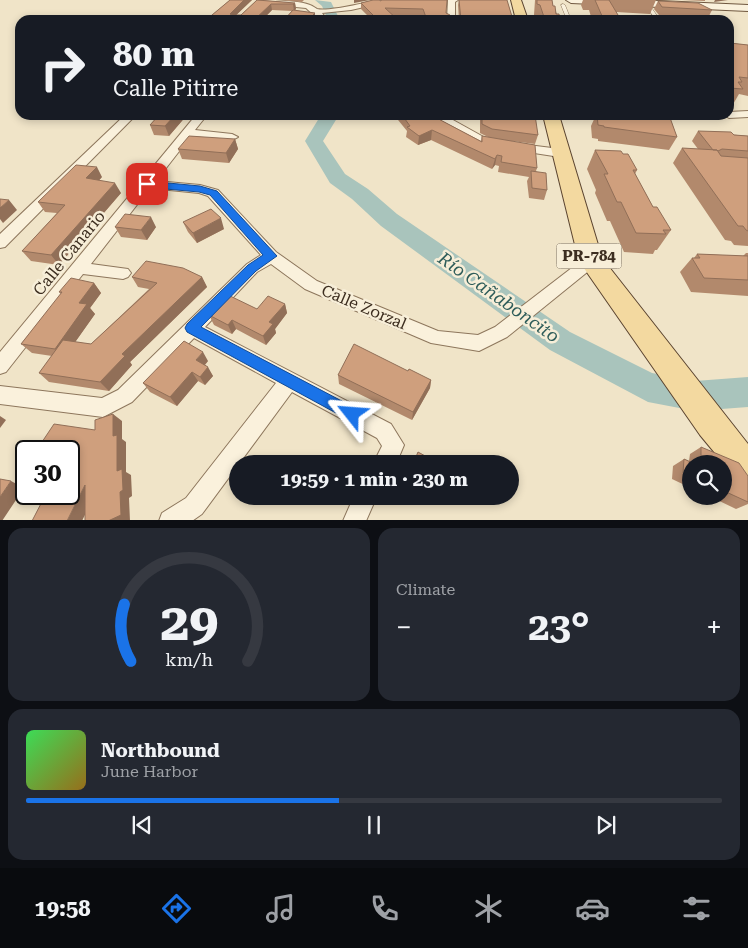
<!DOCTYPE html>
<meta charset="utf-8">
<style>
body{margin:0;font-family:"Roboto Serif",serif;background:#242831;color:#f1f3f6;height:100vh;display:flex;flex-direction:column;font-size:19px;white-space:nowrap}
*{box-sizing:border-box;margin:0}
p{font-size:16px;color:#9ea1a6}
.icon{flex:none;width:28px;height:28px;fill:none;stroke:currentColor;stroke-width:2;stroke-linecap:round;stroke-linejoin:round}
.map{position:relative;height:520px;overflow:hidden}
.sheet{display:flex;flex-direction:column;gap:8px;padding:8px;background:#0d0f14;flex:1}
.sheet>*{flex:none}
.hud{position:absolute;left:15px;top:15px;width:719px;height:105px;border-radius:15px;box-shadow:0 2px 8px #0003;background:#171b24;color:#f1f3f6;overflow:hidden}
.buttons{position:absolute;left:682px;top:455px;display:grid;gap:10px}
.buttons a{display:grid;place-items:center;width:50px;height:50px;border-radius:50%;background:#171b24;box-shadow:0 2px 8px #0003;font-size:25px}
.speed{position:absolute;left:15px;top:440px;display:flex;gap:10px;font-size:25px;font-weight:700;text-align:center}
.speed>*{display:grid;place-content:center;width:65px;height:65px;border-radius:50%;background:#171b24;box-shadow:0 2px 8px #0003;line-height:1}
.speed .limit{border:2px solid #111;border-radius:8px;background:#fff;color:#111}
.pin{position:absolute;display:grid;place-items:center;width:42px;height:42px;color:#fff;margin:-21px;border-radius:10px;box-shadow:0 2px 8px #0006}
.me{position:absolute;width:55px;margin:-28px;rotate:298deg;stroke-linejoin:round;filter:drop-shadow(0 0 4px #0008)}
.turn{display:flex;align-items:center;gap:18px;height:105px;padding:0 15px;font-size:22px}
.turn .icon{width:65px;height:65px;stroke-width:2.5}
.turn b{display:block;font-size:35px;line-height:42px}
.big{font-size:38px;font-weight:700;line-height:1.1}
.sheet .widget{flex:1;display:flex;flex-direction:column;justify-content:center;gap:8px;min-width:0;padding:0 18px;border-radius:15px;background:#242831}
.sheet .dial{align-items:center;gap:0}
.dial svg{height:130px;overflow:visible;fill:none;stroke:#363941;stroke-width:7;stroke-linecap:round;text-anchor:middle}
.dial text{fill:#f1f3f6;stroke:none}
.song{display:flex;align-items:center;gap:15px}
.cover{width:60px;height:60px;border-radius:8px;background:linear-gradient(135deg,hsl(130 70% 55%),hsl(40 70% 35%))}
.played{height:5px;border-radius:2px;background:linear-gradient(90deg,#1a73e8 45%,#363941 45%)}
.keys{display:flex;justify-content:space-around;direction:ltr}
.heat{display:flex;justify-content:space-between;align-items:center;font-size:28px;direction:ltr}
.sheet .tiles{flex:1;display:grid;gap:8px;grid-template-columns:1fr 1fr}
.widget:last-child{grid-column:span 2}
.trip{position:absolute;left:229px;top:455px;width:290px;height:50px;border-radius:25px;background:#171b24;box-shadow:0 2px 8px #0003;font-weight:700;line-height:50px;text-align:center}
.dock{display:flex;height:80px;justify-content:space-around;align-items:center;background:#090b0e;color:#9ea1a6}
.dock .icon{width:35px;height:35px}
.dock .current{color:#1a73e8}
.dock b{font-size:22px;color:#f1f3f6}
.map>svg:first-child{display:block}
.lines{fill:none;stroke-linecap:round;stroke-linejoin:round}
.river{fill:#a9c4bc;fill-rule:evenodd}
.lane-casing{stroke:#8d765c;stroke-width:1}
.street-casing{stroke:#8d765c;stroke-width:2}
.secondary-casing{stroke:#6f573f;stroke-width:2}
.primary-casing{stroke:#5b4430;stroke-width:2}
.lane{fill:#faf1dc;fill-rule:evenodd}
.street{fill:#faf1dc;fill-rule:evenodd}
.secondary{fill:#faf1dc;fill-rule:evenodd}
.primary{fill:#f3d9a0;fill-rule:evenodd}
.wall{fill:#b2896c}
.shaded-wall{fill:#916f58}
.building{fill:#cf9f7d;stroke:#916f58}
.route{fill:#1a73e8;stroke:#114b97}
.labels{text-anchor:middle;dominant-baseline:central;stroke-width:5;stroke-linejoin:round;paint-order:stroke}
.shield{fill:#f7eed8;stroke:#756857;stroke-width:1}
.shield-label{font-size:15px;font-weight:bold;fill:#3d2e20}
.street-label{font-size:16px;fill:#3d2e20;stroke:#f7eed8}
.water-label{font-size:18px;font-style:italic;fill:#2f5d5a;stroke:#f7eed8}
</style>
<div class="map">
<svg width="748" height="521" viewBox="0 0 748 521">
<rect width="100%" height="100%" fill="#f0e4c8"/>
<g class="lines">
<path class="river" d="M315,0l16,2 9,18h-12l-6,-14z
M321,115h18l-16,26 22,33 23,15 29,25 173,118 82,41 43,8 53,-4v30l-53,4 -47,-9 -98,-52 -169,-124 -29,-27 -22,-16 -25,-42z"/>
<defs>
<path id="lane" d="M642,0h4l14,20h-4z
M563,4l2,1 6,15h-4l-6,-15z"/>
<path id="street" d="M380,0l3,2 -1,1 -31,7 -29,3 5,7h-8l-13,-12 -31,-3 -4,-2c9,-3 30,-2 39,2 3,1 5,3 7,4 12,3 50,-7 63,-9z
M448,0h10l-3,2v18h-8z
M748,111v6l-19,1 -5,-3h5v-3z
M125,115h11l-131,132 -5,1v-14z
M196,115h11l-12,15 37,4 6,3 -6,3 -41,-4 -35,45 44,4 18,5 58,62 41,29 121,50 40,4 17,-8 91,-70 5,-2 5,2 3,4 -3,4 -89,72 -28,14 -48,-8 -126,-54 -34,-25 -14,8 -52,55 186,97 13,21 -8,19h-23l9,-18 -5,-8 -85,-46 -90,122 -10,7h-33l3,-8 24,-15 90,-115 -82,-45 -62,64 -29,15 -103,-13v-18l102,12 16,-8 129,-126 14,-9 -53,-59 -9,-3 -49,-5 -59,76 37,5 3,4 -3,4 -5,2 -40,-5 -77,98 -6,2v-22z
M432,115h12l45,25 71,9 6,4 -6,4 -78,-12 -35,-18z
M354,496h23l-11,25h-23z"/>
<path id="secondary" d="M566,0h71l111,5v6l-177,-8z"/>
<path id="primary" d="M511,0h10l7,20h-12z
M543,115h16l43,143 146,186v43l-12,-5 -12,-18 -24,-29 -121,-174z"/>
</defs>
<use href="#lane" class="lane-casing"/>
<use href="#street" class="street-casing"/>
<use href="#secondary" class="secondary-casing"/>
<use href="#primary" class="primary-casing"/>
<use href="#lane" class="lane"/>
<use href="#street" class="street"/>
<use href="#secondary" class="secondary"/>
<use href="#primary" class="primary"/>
</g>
<path class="wall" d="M230,0h22l-16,15h5l16,-15h4l34,3 1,6 -2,2 21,2v7h-31l8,-9 -20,-1 -10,10h-56z
M281,0h23l-2,2z
M459,0h48l6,20h-54l-1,-15z
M535,0h17l1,6 7,14h-23v-3l-3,-2z
M583,0h73l-6,14 -34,-2 5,8h-29l-3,-10h-6l-2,-5z
M682,0h23v1z
M381,1l65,12 3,7h-25l-2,-4 -29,-1 5,5h-26l-11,-11v-6z
M658,1l54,9 -4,8 -49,-3 -5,-6z
M730,43l18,2v51l-9,-2 -7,12h-3v-60z
M159,115h28l-18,21 -15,-1 -4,-10z
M394,115h37l50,26 1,-5 6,1 -8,-4v-15h-11l-1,-3h68l-1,3 3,17 -3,9 -23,-3 25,27 -1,3 11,19 -3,10 -15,-2 -2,-17 2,-4 -31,-5 1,-6 -4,-1 -3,4 -61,-29 -13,5 -12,-8 1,-6z
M596,115h15l14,2 1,-2h43l8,22 -8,13 -71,-9v-2l-6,-1 -1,-12z
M698,131l50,5v110l-14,-1 -3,-4 -6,-1 -52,-77 9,-15 16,1 -6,-8z
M235,139l3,10 -9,14 -47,-4 -4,-10z
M595,150l28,4 14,16 -2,4 18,33 18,23 -14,20h-2l-2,4 -29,-2 -14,-31h-3l-12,-28 1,-3 -9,-21z
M102,177l-3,3 22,13 -62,72 -28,-4 -9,-10 35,-38 -12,-1 -7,-10z
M183,222l41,7 -27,14 -9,-11z
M115,227h41l-9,13 -26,-3z
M746,253h2v43l-57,-4 -11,-20 12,-14h2l3,-4 46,2z
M132,277h70l5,10 -77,75 2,3 -23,26 -60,-9 -10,-9 13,-17 -20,-3 -11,-9 40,-50 -2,-2 35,-9 7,10 -11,15 5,6 -20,28 16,2 58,-55 -11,-2z
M285,304l2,9 -12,16 1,4 -10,12 -30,-16 -4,5 -18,-9 -5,-10 48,-6z
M208,361l-3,4 8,11 -8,9 -7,-4 -21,25 -27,-14 -7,-9z
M408,371l23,9 -1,8 -18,32 -73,-36 -1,-9z
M701,447l47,29v28l-12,5 -27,-13h15v-32h-33v24l-19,-9 1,-13 11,-7 5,2 1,-7z
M421,496h16l-3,8z"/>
<path class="shaded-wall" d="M244,0h8l-21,20 -1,-6z
M354,0h16l-16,3z
M715,0h13l-14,2z
M295,3l1,6 -2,2 -1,-7z
M271,4l1,6 -10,10h-8z
M315,13v7h-7z
M175,115h12l-18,21 -4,-10z
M432,130l-1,10 -13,5 1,-9z
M235,139l3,10 -9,14 -3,-10z
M497,155l-2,10 -3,4 3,-10z
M97,167l5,10 -10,11 -6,-10z
M115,183l6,10 -62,72 -8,-10z
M9,200l8,10 -14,13 -3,-4v-11z
M151,217l5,10 -9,13 -6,-10z
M221,218l3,11 -27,14 -4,-10z
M202,277l5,10 -77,75 2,3 -23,26 -9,-9 22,-28z
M94,283l7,10 -11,15 5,6 -31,44 -9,-9 24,-46z
M285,304l2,9 -12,16 1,4 -10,12 -3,-9 6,-14z
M232,320l4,9 -4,5 -4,-9z
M203,352l5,9 -7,8 -5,-9z
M208,367l5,9 -8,9 -5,-8z
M192,372l6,9 -21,25 -7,-9z
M431,380l-1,8 -18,32 1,-8z
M113,414l9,7v18l4,3v30l5,3 1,21 -3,2 1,23h-22l9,-50 -4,-35z
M0,416l6,4 -6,8z
M11,481l13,7 -22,33h-2v-24z
M85,485l11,7 -14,29h-15z"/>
<path class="building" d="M230,0h14l-14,14 2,1h9l16,-15 38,3 -2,1h-22l-17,16h-48z
M373,0h6l2,1v-1h66l-1,13 4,2 -1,5h-22l-4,-11 -38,-1 13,12h-20l-17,-17z
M459,0h48l6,20h-52z
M537,0h15l1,6h2l1,8h3l1,6h-15l-5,-15 -3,-1z
M595,0h14l12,20h-12l-7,-4z
M658,1l40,2 14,7 -50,-3z
M293,10l22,3 -7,7h-24z
M730,43l18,2v33l-9,-1 3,5h-4l5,7 -14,-1v-42h3z
M159,115h16l-10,11 -15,-1z
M402,115h29l51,27v-6l53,9 2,23 -36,-6 1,-6 -5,-1 -2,4 -63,-29 -13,6 -12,-9 3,-1z
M482,115h53l3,20 -46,-6 -10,-5z
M597,115h14l24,3 -1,-3h35l8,22 -73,-10v-1l-6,-1z
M698,131l33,1 3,3 14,1v15l-26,-2 -4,2 -1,-1h-4z
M189,136l46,3 -9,14 -48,-4z
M682,148l35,2 4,6 27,2v73l-2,-1 -3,-4h-5z
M595,150l26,1 2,3h5l9,16h-4l20,37h4l14,23h-8l3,4 -30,-1 -15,-31h-4l-13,-28h4z
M76,165l21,2 -11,11 29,5 -64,72 -29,-4 43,-46 -27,-3z
M531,171l15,2 1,17 -15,-2z
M0,199l9,1 -9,8z
M211,209l10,9 -28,15 -10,-11z
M125,214l26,3 -10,13 -26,-3z
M697,254l51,2v24l-44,-2 -12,-20h8z
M146,261l37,7 19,9 -80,77 3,2 -25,26 -61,-9 24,-33 28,4 66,-61 -25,-6z
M71,278l23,5 -15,20 8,1 -32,45 -34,-5 41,-52h-3z
M228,295l29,14 11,-13 17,8 -16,18 4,2 -10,12 -31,-16 -4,5 -19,-10z
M184,341l19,11 -7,8 12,7 -8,10 -8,-5 -22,25 -27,-14z
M354,344l54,27 1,-2 22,11 -18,32 -75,-37z
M113,414v22l4,-1v36l5,-2 1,21 -3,2 1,23 -13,6h-23v-36l-18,36h-35l14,-27h23v-43h-33l18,-27 41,6v-10z
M701,447l38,16 9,13v26l-24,-11v-27h-23z
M418,452l18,10 1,-2 8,4h-32z
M684,459l11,5h-4v13l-8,-4z
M0,479l11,2 -11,16z"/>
<path class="route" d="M147,181l53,5 17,5 60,65 -21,15 -55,56 156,82 2,5 -2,5 -5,3 -5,-3 -160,-87 -2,-4 2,-4 61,-59 15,-10 -53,-60 -11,-3 -56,-5 -1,-3z"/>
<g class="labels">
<rect class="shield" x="556.5" y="243.5" width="65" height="25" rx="4"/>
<g class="shield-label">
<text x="589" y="256">PR-784</text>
</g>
<g class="street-label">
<text transform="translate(69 253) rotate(-51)">Calle Canario</text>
<text transform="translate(364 307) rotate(23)">Calle Zorzal</text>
</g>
<g class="water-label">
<text transform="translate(499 297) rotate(35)">Río Cañaboncito</text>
</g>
</g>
</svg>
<div class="buttons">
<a><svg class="icon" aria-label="search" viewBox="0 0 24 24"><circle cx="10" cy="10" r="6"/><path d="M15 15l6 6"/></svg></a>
</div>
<div class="speed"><div class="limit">30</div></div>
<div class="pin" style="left:147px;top:184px;background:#d93025"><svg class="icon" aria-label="arrive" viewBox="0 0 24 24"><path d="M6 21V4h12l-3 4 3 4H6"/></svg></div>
<svg class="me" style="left:352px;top:414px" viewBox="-20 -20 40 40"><path d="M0-17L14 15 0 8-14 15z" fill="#1a73e8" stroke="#fff" stroke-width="4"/></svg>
<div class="trip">19:59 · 1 min · 230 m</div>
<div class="hud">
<div class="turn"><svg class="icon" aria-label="right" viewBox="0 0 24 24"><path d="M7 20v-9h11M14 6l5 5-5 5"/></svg><div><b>80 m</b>Calle Pitirre</div></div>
</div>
</div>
<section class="sheet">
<div class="tiles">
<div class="widget dial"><svg viewBox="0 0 100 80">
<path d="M14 69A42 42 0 1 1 86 69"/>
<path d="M14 69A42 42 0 0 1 10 34" stroke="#1a73e8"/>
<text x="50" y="56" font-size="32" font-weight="700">29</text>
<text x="50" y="72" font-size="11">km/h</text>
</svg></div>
<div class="widget"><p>Climate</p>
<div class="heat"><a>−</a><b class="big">23°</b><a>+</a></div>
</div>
<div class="widget">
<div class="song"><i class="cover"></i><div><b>Northbound</b><p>June Harbor</p></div></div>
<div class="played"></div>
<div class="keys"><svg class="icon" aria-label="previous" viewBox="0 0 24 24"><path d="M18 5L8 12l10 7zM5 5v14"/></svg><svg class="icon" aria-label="pause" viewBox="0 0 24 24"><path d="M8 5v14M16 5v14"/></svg><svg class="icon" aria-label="next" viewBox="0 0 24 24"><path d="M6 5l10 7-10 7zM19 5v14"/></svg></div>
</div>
</div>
</section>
<nav class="dock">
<b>19:58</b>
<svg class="icon current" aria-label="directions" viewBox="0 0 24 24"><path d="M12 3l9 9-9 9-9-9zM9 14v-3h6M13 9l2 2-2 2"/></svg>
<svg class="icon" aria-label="music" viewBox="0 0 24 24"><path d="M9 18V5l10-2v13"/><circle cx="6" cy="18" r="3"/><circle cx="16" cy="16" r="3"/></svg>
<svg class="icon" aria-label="phone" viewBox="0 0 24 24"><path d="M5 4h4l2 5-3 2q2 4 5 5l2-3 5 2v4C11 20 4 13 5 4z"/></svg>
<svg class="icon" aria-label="climate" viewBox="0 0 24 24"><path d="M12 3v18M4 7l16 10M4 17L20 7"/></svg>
<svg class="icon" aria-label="car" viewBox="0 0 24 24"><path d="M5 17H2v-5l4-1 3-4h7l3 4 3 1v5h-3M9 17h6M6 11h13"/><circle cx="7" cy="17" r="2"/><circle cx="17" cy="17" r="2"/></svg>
<svg class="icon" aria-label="filters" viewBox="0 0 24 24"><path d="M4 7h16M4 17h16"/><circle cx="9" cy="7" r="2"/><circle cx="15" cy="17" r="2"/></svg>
</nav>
